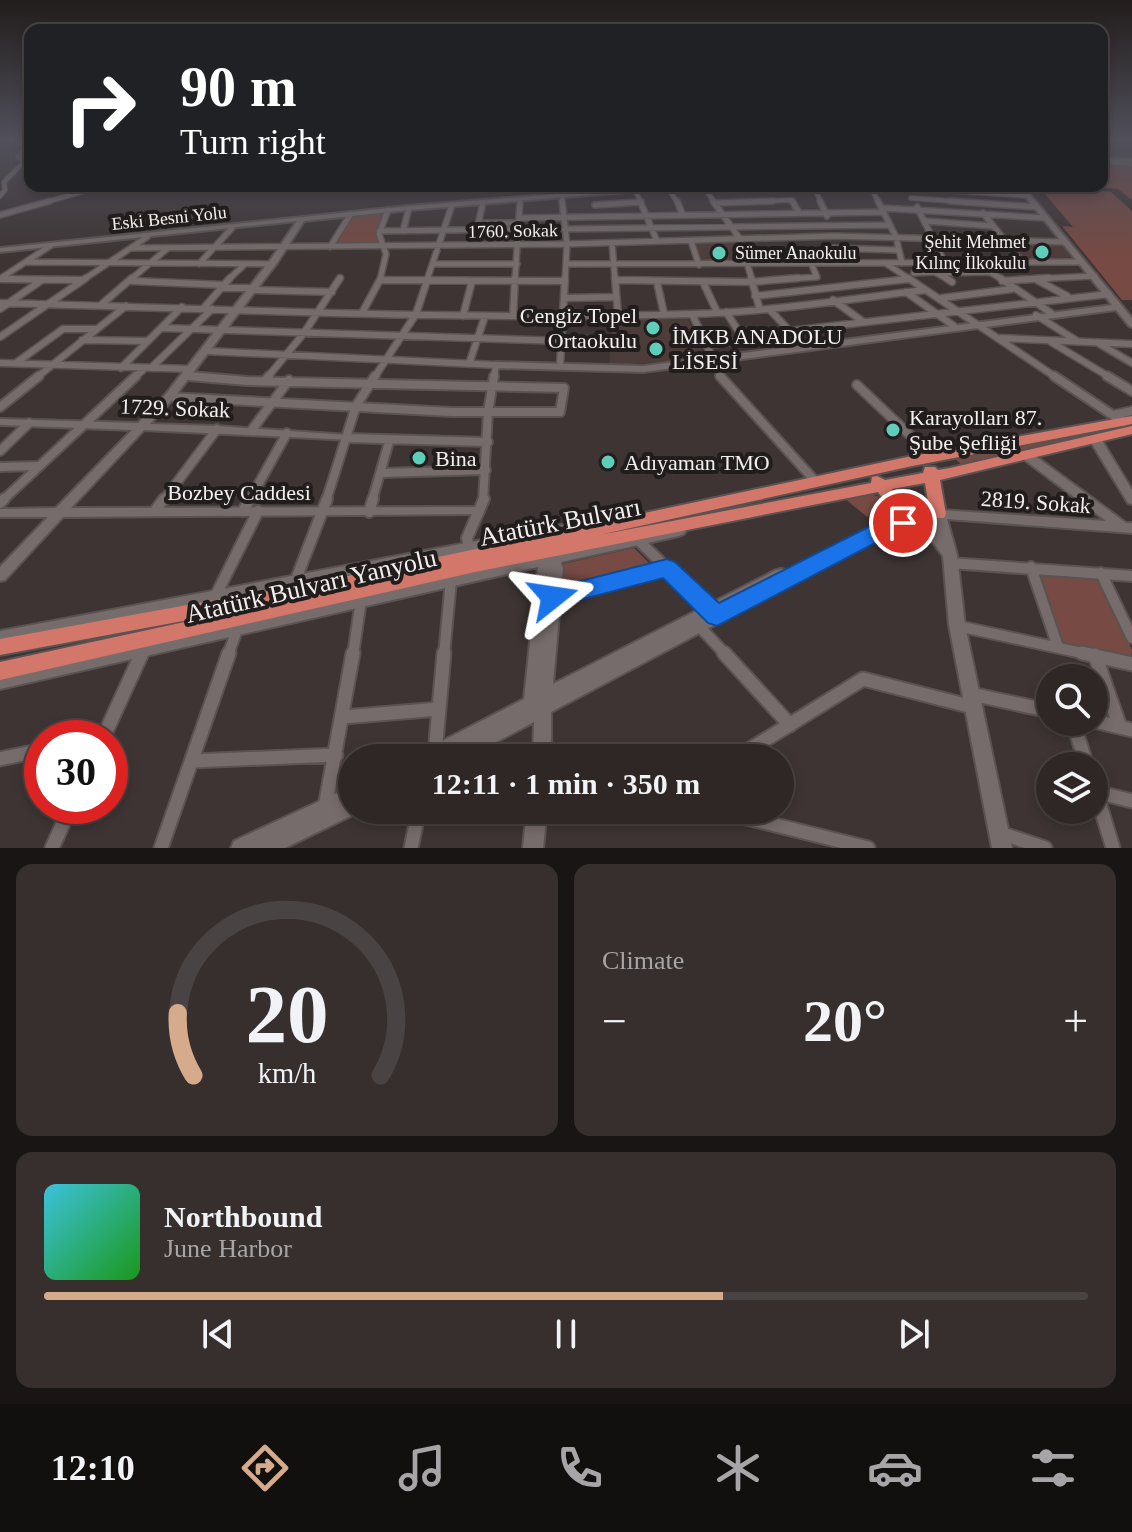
<!DOCTYPE html>
<meta charset="utf-8">
<style>
body{margin:0;font-family:Georgia,serif;background:#362f2e;color:#f1f3f6;height:100vh;display:flex;flex-direction:column;font-size:30px;white-space:nowrap}
*{box-sizing:border-box;margin:0}
p{font-size:26px;color:#a7a5a7}
.icon{flex:none;width:44px;height:44px;fill:none;stroke:currentColor;stroke-width:2;stroke-linecap:round;stroke-linejoin:round}
.map{position:relative;height:848px;overflow:hidden}
.drawer{display:flex;flex-direction:column;gap:16px;padding:16px;background:#191515;flex:1}
.drawer>*{flex:none}
.banner{position:absolute;left:24px;top:24px;width:1084px;height:168px;border-radius:16px;box-shadow:0 4px 12px #0003,0 0 0 2px #494443;background:#202124;color:#fff;overflow:hidden}
.buttons{position:absolute;left:1036px;top:664px;display:grid;gap:16px}
.buttons a{display:grid;place-items:center;width:72px;height:72px;border-radius:50%;background:#2e2726;box-shadow:0 4px 12px #0003,0 0 0 2px #494443;font-size:40px}
.speed{position:absolute;left:24px;top:720px;display:flex;gap:16px;font-size:40px;font-weight:700;text-align:center}
.speed>*{display:grid;place-content:center;width:104px;height:104px;border-radius:50%;background:#2e2726;box-shadow:0 4px 12px #0003,0 0 0 2px #494443;line-height:1}
.speed .limit{border:12px solid #d22;background:#fff;color:#111}
.pin{position:absolute;display:grid;place-items:center;width:68px;height:68px;color:#fff;margin:-34px;border:4px solid #fff;border-radius:50%;box-shadow:0 2px 8px #0007}
.me{position:absolute;width:88px;margin:-44px;rotate:75deg;stroke-linejoin:round;filter:drop-shadow(0 0 6px #0008)}
.turn{display:flex;align-items:center;gap:28px;height:168px;padding:0 24px;font-size:36px}
.turn .icon{width:104px;height:104px;stroke-width:2.5}
.turn b{display:block;font-size:56px;line-height:68px}
.big{font-size:60px;font-weight:700;line-height:1.1}
.drawer .widget{flex:1;display:flex;flex-direction:column;justify-content:center;gap:12px;min-width:0;padding:0 28px;border-radius:16px;background:#362f2e}
.drawer .dial{align-items:center;gap:0}
.dial svg{height:208px;overflow:visible;fill:none;stroke:#494443;stroke-width:7;stroke-linecap:round;text-anchor:middle}
.dial text{fill:#f1f3f6;stroke:none}
.song{display:flex;align-items:center;gap:24px}
.cover{width:96px;height:96px;border-radius:12px;background:linear-gradient(135deg,hsl(190 70% 55%),hsl(120 70% 35%))}
.played{height:8px;border-radius:4px;background:linear-gradient(90deg,#d6ab8b 65%,#494443 65%)}
.keys{display:flex;justify-content:space-around;direction:ltr}
.heat{display:flex;justify-content:space-between;align-items:center;font-size:44px;direction:ltr}
.drawer .tiles{flex:1;display:grid;gap:16px;grid-template-columns:1fr 1fr}
.widget:last-child{grid-column:span 2}
.trip{position:absolute;left:338px;top:744px;width:456px;height:80px;border-radius:40px;background:#2e2726;box-shadow:0 4px 12px #0003,0 0 0 2px #494443;font-weight:700;line-height:80px;text-align:center}
.tabs{display:flex;height:128px;justify-content:space-around;align-items:center;background:#12100f;color:#a7a5a7}
.tabs .icon{width:56px;height:56px}
.tabs .on{color:#d6ab8b}
.tabs b{font-size:36px;color:#f1f3f6}
.map>svg:first-child{display:block}
.built{fill:#4d3d3a}
.green{fill:#774a43}
.lines{fill:none;stroke-linecap:round;stroke-linejoin:round}
.stream{stroke:#734a49;stroke-width:2}
.street-far5-casing{stroke:#5a5352;stroke-width:6}
.street-far4-casing{stroke:#5a5352;stroke-width:8}
.street-far3-casing{stroke:#5a5352;stroke-width:9}
.street-far2-casing{stroke:#5a5352;stroke-width:12}
.street-far1-casing{stroke:#5a5352;stroke-width:14}
.street-casing{stroke:#5a5352;stroke-width:17}
.secondary-casing{stroke:#5a5352;stroke-width:4}
.highway-casing{stroke:#5a5352;stroke-width:4}
.street-far5{stroke:#766c6b;stroke-width:4}
.street-far4{stroke:#766c6b;stroke-width:5}
.street-far3{stroke:#766c6b;stroke-width:6}
.street-far2{stroke:#766c6b;stroke-width:8}
.street-far1{stroke:#766c6b;stroke-width:10}
.street{stroke:#766c6b;stroke-width:13}
.secondary{fill:#766c6b;fill-rule:evenodd}
.highway{fill:#d3776b;fill-rule:evenodd}
.route{fill:#1a73e8;stroke:#114b97;stroke-width:2}
.poi-dot{fill:#5eceb8;stroke:#211d1d;stroke-width:3}
.labels{text-anchor:middle;dominant-baseline:central;stroke-width:8;stroke-linejoin:round;paint-order:stroke}
.far-street-label{font-size:18px;fill:#f4efee;stroke:#211d1d}
.far-poi-label{font-size:18px;fill:#f4efee;stroke:#211d1d;text-anchor:end}
.poi-label{font-size:22px;fill:#f4efee;stroke:#211d1d;text-anchor:start}
.street-label{font-size:22px;fill:#f4efee;stroke:#211d1d}
.near-street-label{font-size:26px;fill:#f4efee;stroke:#211d1d}
</style>
<div class="map">
<svg width="1132" height="848" viewBox="0 0 1132 848">
<rect width="100%" height="100%" fill="#3d3433"/>
<path class="built" d="M736,241l6,22h-40l-7,-20z
M1007,242l53,1 14,18h-50z
M613,318h74l19,40 -97,8z"/>
<path class="green" d="M1102,164l30,1v35l-14,-11 -33,-3h17z
M1059,186l52,6 21,19v89h-10l-60,-74 11,1 -35,-41z
M382,212l3,1 -9,21 6,9h-47l16,-26z
M1132,424v3l-169,39 -10,-9z
M867,493l23,7 1,7 -24,10 -24,-20z
M634,548l19,19 -91,22 1,-25z
M1035,570l62,9 35,71 -1,9 -70,-16z"/>
<g class="lines">
<path class="stream" d="M1129,140l3,1"/>
<defs>
<path id="street-far5" d="M1102,162l30,2
M703,186l12,17
M814,186l7,17
M870,186l9,17
M875,186l153,10
M667,187l11,16
M814,188l49,-2
M635,190l6,13
M0,196l5,-6 -1,-8 20,-20 -6,-5 8,-10 -10,-7
M562,196l1,7
M911,198l67,5
M43,203l59,-17
M520,203v-4
M629,203l12,-1
M721,203l71,-3 2,3"/>
<path id="street-far4" d="M562,201l5,43 -2,36
M640,201l17,40
M677,201l5,12
M713,201l27,38 12,41
M792,201l6,10
M820,201l7,15
M878,201l18,36 6,26
M950,201l87,6
M715,203l58,-2
M595,205l46,-3
M917,207l28,56
M882,208l164,10
M983,213l39,49
M0,215l50,-14
M521,218l363,-6
M926,221l66,5
M479,223h41
M478,225l5,-23
M564,229l326,-4
M379,231l140,-2
M403,231l6,-23
M963,239l27,33 13,8
M691,241l8,24
M612,243l3,37
M330,247l20,-32
M131,248l436,-4 268,-8 231,6
M26,262l246,2
M841,263l-10,-15 67,2
M885,263l26,17
M919,263l30,17
M199,264l33,-36
M434,264h83
M567,264l515,-2
M914,273l19,-1
M941,273l48,-1
M1,278l49,-32
M0,279l82,1
M83,280l64,-43
M130,280l38,-32
M228,280l17,-16
M380,280h87
M380,280l6,-26 -7,-20 9,-24
M427,280l25,-75
M515,280l5,-79
M616,280h32
M771,280l46,-3 -6,-14
M896,280l13,-1
M1012,280l83,-4"/>
<path id="street-far3" d="M615,278l3,37
M751,278l9,32
M908,278l149,100
M946,278l6,4
M1000,278l51,35
M0,279l82,1
M380,280l185,1
M616,280l135,2 47,-4
M1037,280l30,16
M132,281l92,4
M1002,281l47,-3
M657,282l7,32
M703,282l14,30
M221,288h31
M251,290l81,2
M906,292l48,34
M755,296l154,-17
M565,298l51,-1
M942,298l70,-9
M833,300l29,21
M0,303c230,6 461,18 691,11 79,-2 157,-15 235,-24
M102,304l30,-26
M0,309l42,-29
M203,309l27,-31
M769,309l36,38
M726,312l19,29
M362,313l19,-35
M692,314l30,64
M1036,315l41,26
M463,316l9,-35
M513,316l2,-38
M162,328l401,13
M789,331l320,-37
M0,337l86,-59
M1001,338l131,6
M563,339h28
M82,340l66,1
M1051,342l60,36
M1098,343l34,20
M706,345l87,-9
M206,351l290,14 -2,13
M0,363l192,6
M16,363l47,-34h34
M469,364l16,-48
M560,366l5,-88
M121,368l61,-61
M151,368l61,-59
M187,376l26,2
M36,378l90,-72
M134,378l10,-9
M267,378l37,-45 36,-55
M374,378l42,-64 12,-36"/>
<path id="street-far2" d="M720,376l96,106
M1054,376l69,46
M1107,376l25,15
M265,381l4,-5
M857,385l76,72
M169,397l283,15h108l4,-24 -317,-7 -58,-5
M0,407l39,-31
M1114,415l18,-4
M251,431l38,-51
M348,438l140,4
M0,451l29,-28
M0,467l38,-1
M381,473l105,-3
M2,501l134,-125
M163,501l54,-72
M249,501l38,-68
M326,501l30,-95 19,-30
M372,501l17,-59
M483,501l5,-89 6,-36"/>
<path id="street-far1" d="M0,503l4,-4
M155,511l9,-12
M243,511l7,-12
M369,512l4,-13
M637,539l76,74
M469,550l-2,-12 17,-39
M950,563l182,13
M1031,567l27,80
M1101,573l31,65
M295,582l32,-83
M215,597l43,-86
M553,597l114,-29
M699,626l27,29
M958,626l133,29
M141,655l3,-6
M228,655l10,-28
M353,655l8,-55
M444,655l7,-75"/>
<path id="street" d="M724,653l66,72
M1082,653l50,11
M1095,655l25,72
M971,694l79,17
M343,717l96,-8
M1094,721l38,9
M1073,722l14,44
M103,738l39,-85
M435,753l9,-100
M736,758l127,-79 110,28
M0,759l42,-9
M192,761l144,-6
M1094,786l19,62
M1096,792l36,9
M325,807l28,-154
M715,810l153,38
M1000,833l45,15
M52,848l19,-42
M161,848l68,-195
M411,848l8,-38"/>
<path id="secondary" d="M1102,158l30,1v4l-30,-1z
M654,186h25l-3,2 -267,22 -105,11 -27,42 -104,136 -23,25 67,2 131,9 4,1 2,2 -2,2 -208,-10 -73,78 407,-1 5,1 1,3 -1,3 -420,3 -58,63 -5,1v-14l48,-50h-48v-8l56,-1 76,-78 -132,-5v-6l138,4 27,-28 106,-136 26,-38 -297,31v-4l409,-42z
M1017,186h6l109,132v9l-3,-1 -13,-16 -473,62 -147,-4 -5,-3 5,-3 147,4 469,-61z
M1095,436l6,3 31,51v14l-4,-1 -39,-64z
M1026,451l4,1 96,71h6v10l-185,-14 10,36 8,70 47,223h-20l-43,-223 -6,-69 -9,-12 -13,-11 -11,-4h-15l-344,183v46h-18l1,-36 -68,36h-48l3,-6 103,-53 14,-132 -538,122v-14l679,-149 5,2 2,3 -2,3 -5,2 -118,26 2,7 -10,115 223,-114 5,-1 5,1 2,3 99,-51 14,-3 -4,-10c15,-15 24,-9 42,-2l1,3 166,11 -84,-63 -2,-3 2,-3zM916,508l13,5 3,7 -7,2 -12,-5 -3,-6z
M620,514l5,1 1,3 -1,3 -625,122v-12z
M352,786v24h7v2l-74,36h-54l3,-7z
M527,810h20l-4,38h-20z"/>
<path id="highway" d="M1132,416v8l-220,42 -313,69 272,-52 1,-6 5,-1 8,4 38,-7 2,-6h10l3,3 12,-2 182,-42v8l-192,46 6,34 -2,4h-12l-2,-4 -5,-31 -33,6 19,24 -2,4c-15,4 -23,-14 -31,-25l-403,80 -475,108v-18l226,-49 -226,42v-16l363,-66 549,-117z"/>
</defs>
<use href="#street-far5" class="street-far5-casing"/>
<use href="#street-far4" class="street-far4-casing"/>
<use href="#street-far3" class="street-far3-casing"/>
<use href="#street-far2" class="street-far2-casing"/>
<use href="#street-far1" class="street-far1-casing"/>
<use href="#street" class="street-casing"/>
<use href="#secondary" class="secondary-casing"/>
<use href="#highway" class="highway-casing"/>
<use href="#street-far5" class="street-far5"/>
<use href="#street-far4" class="street-far4"/>
<use href="#street-far3" class="street-far3"/>
<use href="#street-far2" class="street-far2"/>
<use href="#street-far1" class="street-far1"/>
<use href="#street" class="street"/>
<use href="#secondary" class="secondary"/>
<use href="#highway" class="highway"/>
</g>
<linearGradient id="sky" x2="0" y2="1"><stop stop-color="#221d1c"/><stop offset="0.54" stop-color="#51505b"/><stop offset="1" stop-color="#51505b" stop-opacity="0"/></linearGradient>
<rect width="1132" height="259" fill="url(#sky)"/>
<path class="route" d="M903,516l7,2 3,5 -3,6 -14,3 -179,94 -9,-3 -45,-45 -110,29 -8,-3 -4,-7 4,-6 8,-3 114,-29 8,3 44,41 165,-84z"/>
<g class="poi-dot">
<circle cx="1042" cy="252" r="8"/>
<circle cx="719" cy="253" r="8"/>
<circle cx="653" cy="328" r="8"/>
<circle cx="656" cy="349" r="8"/>
<circle cx="893" cy="430" r="8"/>
<circle cx="419" cy="458" r="8"/>
<circle cx="608" cy="462" r="8"/>
</g>
<g class="labels">
<g class="far-street-label">
<text transform="translate(169 218) rotate(-6)">Eski Besni Yolu</text>
<text transform="translate(513 231) rotate(-1)">1760. Sokak</text>
</g>
<g class="far-poi-label">
<text x="1026" y="242">Şehit Mehmet<tspan x="1026" dy="21">Kılınç İlkokulu</tspan></text>
<text x="735" y="253" text-anchor="start">Sümer Anaokulu</text>
</g>
<g class="poi-label">
<text x="637" y="315" text-anchor="end">Cengiz Topel<tspan x="637" dy="25">Ortaokulu</tspan></text>
<text x="672" y="336">İMKB ANADOLU<tspan x="672" dy="25">LİSESİ</tspan></text>
<text x="909" y="417">Karayolları 87.<tspan x="909" dy="25">Şube Şefliği</tspan></text>
<text x="435" y="458">Bina</text>
<text x="624" y="462">Adıyaman TMO</text>
</g>
<g class="street-label">
<text transform="translate(175 408) rotate(2)">1729. Sokak</text>
<text x="239" y="492">Bozbey Caddesi</text>
<text transform="translate(1036 502) rotate(4)">2819. Sokak</text>
</g>
<g class="near-street-label">
<text transform="translate(560 522) rotate(-11)">Atatürk Bulvarı</text>
<text transform="translate(311 586) rotate(-13)">Atatürk Bulvarı Yanyolu</text>
</g>
</g>
</svg>
<div class="buttons">
<a><svg class="icon" aria-label="search" viewBox="0 0 24 24"><circle cx="10" cy="10" r="6"/><path d="M15 15l6 6"/></svg></a>
<a><svg class="icon" aria-label="layers" viewBox="0 0 24 24"><path d="M12 4l9 5-9 5-9-5zM3 14l9 5 9-5"/></svg></a>
</div>
<div class="speed"><div class="limit">30</div></div>
<div class="pin" style="left:903px;top:523px;background:#d93025"><svg class="icon" aria-label="arrive" viewBox="0 0 24 24"><path d="M6 21V4h12l-3 4 3 4H6"/></svg></div>
<svg class="me" style="left:553px;top:597px" viewBox="-20 -20 40 40"><path d="M0-17L14 15 0 8-14 15z" fill="#1a73e8" stroke="#fff" stroke-width="4"/></svg>
<div class="trip">12:11 · 1 min · 350 m</div>
<div class="banner">
<div class="turn"><svg class="icon" aria-label="right" viewBox="0 0 24 24"><path d="M7 20v-9h11M14 6l5 5-5 5"/></svg><div><b>90 m</b>Turn right</div></div>
</div>
</div>
<section class="drawer">
<div class="tiles">
<div class="widget dial"><svg viewBox="0 0 100 80">
<path d="M14 69A42 42 0 1 1 86 69"/>
<path d="M14 69A42 42 0 0 1 8 45" stroke="#d6ab8b"/>
<text x="50" y="56" font-size="32" font-weight="700">20</text>
<text x="50" y="72" font-size="11">km/h</text>
</svg></div>
<div class="widget"><p>Climate</p>
<div class="heat"><a>−</a><b class="big">20°</b><a>+</a></div>
</div>
<div class="widget">
<div class="song"><i class="cover"></i><div><b>Northbound</b><p>June Harbor</p></div></div>
<div class="played"></div>
<div class="keys"><svg class="icon" aria-label="previous" viewBox="0 0 24 24"><path d="M18 5L8 12l10 7zM5 5v14"/></svg><svg class="icon" aria-label="pause" viewBox="0 0 24 24"><path d="M8 5v14M16 5v14"/></svg><svg class="icon" aria-label="next" viewBox="0 0 24 24"><path d="M6 5l10 7-10 7zM19 5v14"/></svg></div>
</div>
</div>
</section>
<nav class="tabs">
<b>12:10</b>
<svg class="icon on" aria-label="directions" viewBox="0 0 24 24"><path d="M12 3l9 9-9 9-9-9zM9 14v-3h6M13 9l2 2-2 2"/></svg>
<svg class="icon" aria-label="music" viewBox="0 0 24 24"><path d="M9 18V5l10-2v13"/><circle cx="6" cy="18" r="3"/><circle cx="16" cy="16" r="3"/></svg>
<svg class="icon" aria-label="phone" viewBox="0 0 24 24"><path d="M5 4h4l2 5-3 2q2 4 5 5l2-3 5 2v4C11 20 4 13 5 4z"/></svg>
<svg class="icon" aria-label="climate" viewBox="0 0 24 24"><path d="M12 3v18M4 7l16 10M4 17L20 7"/></svg>
<svg class="icon" aria-label="car" viewBox="0 0 24 24"><path d="M5 17H2v-5l4-1 3-4h7l3 4 3 1v5h-3M9 17h6M6 11h13"/><circle cx="7" cy="17" r="2"/><circle cx="17" cy="17" r="2"/></svg>
<svg class="icon" aria-label="filters" viewBox="0 0 24 24"><path d="M4 7h16M4 17h16"/><circle cx="9" cy="7" r="2"/><circle cx="15" cy="17" r="2"/></svg>
</nav>
